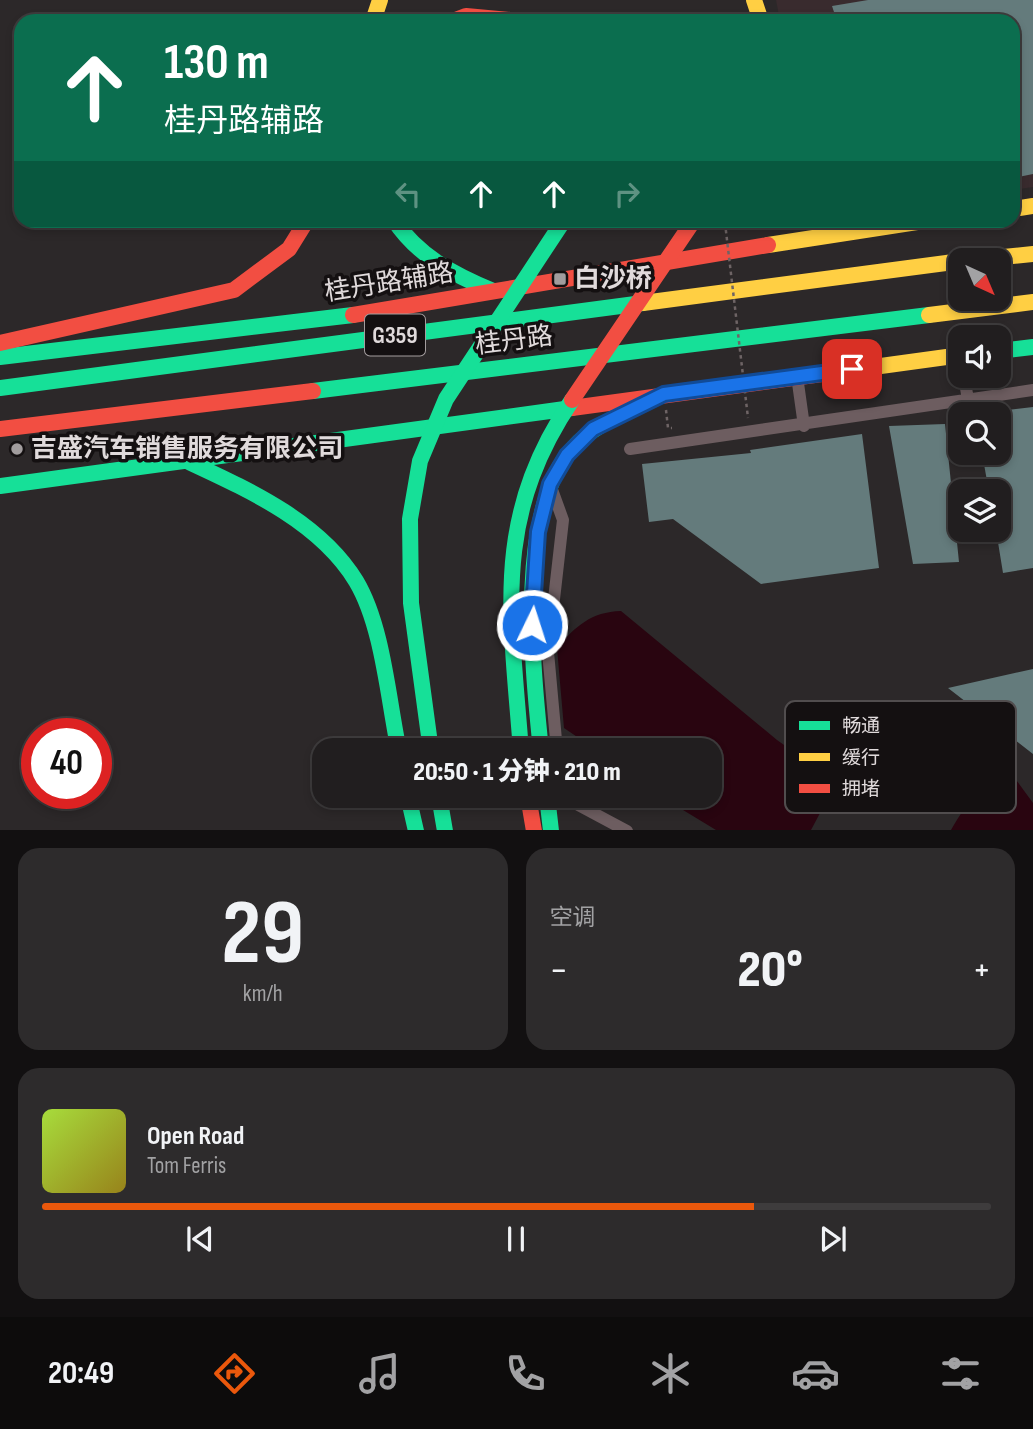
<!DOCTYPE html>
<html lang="zh">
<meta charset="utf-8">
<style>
body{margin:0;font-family:"Sofia Sans Condensed","Noto Sans SC",sans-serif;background:#2d2b2c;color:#f1f3f6;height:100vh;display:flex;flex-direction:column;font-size:26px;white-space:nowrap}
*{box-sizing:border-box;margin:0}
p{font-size:23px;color:#a2a2a4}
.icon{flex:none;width:38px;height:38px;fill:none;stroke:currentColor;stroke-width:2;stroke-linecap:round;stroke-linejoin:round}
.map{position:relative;height:830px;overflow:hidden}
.drawer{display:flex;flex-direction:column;gap:18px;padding:18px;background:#121011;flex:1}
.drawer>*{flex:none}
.hud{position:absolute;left:14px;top:14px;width:1006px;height:214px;border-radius:21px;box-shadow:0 4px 10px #0003,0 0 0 2px #3e3c3d;background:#0b6e4f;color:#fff;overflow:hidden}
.needle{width:46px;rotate:136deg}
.controls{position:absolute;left:948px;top:248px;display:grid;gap:14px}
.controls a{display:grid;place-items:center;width:63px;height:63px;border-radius:14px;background:#211e1f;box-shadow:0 4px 10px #0003,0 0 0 2px #3e3c3d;font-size:35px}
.speed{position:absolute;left:21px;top:718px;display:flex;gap:14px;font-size:35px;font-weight:700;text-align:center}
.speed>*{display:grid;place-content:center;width:91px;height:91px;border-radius:50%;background:#211e1f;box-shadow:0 4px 10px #0003,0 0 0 2px #3e3c3d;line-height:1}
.speed .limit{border:10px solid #d22;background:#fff;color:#111}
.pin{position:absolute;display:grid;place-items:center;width:60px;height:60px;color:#fff;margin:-30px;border-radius:14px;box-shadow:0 4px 10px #0006}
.me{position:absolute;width:77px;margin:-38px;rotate:4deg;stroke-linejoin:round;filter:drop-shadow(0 0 5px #0008)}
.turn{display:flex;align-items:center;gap:24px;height:147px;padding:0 35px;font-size:32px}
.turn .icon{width:91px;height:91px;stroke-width:2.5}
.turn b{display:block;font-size:49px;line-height:60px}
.lanes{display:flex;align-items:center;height:66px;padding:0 35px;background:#0003;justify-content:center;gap:35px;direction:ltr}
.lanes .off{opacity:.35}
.big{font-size:52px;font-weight:800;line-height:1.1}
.drawer .widget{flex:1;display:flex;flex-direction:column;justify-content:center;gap:10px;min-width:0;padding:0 24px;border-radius:21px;background:#2d2b2c}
.drawer .dial{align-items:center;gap:0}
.dial b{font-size:91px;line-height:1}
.song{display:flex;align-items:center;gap:21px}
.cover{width:84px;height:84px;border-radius:10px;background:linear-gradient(135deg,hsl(80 70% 55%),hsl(50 70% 35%))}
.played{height:7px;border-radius:4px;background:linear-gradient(90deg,#ea580c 75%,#3e3c3d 75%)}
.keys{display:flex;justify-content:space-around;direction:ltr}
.heat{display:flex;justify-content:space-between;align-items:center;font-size:38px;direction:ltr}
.drawer .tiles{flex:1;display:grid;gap:18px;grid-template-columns:1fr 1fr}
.widget:last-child{grid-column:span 2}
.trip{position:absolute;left:312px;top:738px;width:410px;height:70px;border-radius:21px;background:#211e1f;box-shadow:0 4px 10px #0003,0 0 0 2px #3e3c3d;font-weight:800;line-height:70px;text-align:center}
.dock{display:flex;height:112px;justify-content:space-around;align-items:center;background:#0d0c0c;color:#a2a2a4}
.dock .icon{width:49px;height:49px}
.dock .current{color:#ea580c}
.dock b{font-size:32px;color:#f1f3f6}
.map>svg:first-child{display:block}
.built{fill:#392b2e}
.water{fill:#290510}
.building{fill:#647b7c}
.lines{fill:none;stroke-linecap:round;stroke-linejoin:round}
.path{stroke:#6e6465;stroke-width:2.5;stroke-dasharray:3.5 3.5;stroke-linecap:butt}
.street{stroke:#6d5d60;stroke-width:12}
.fast{stroke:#16e098;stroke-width:16}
.slow{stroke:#ffcf43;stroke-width:16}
.jam{stroke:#f24e42;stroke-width:16}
.path-bridge{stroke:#6e6465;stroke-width:2.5;stroke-dasharray:3.5 3.5;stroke-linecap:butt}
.fast-bridge{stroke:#16e098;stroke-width:16}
.jam-bridge{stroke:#f24e42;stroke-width:16}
.route-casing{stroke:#114b97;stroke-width:18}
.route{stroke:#1a73e8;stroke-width:12}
.poi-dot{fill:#a19c9d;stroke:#141011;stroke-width:2.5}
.labels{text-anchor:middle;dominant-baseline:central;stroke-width:7;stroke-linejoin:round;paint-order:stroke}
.shield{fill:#141011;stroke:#a39d9e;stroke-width:2}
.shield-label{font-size:24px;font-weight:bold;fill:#e0dadb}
.poi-label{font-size:26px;font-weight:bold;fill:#e0dadb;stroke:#141011;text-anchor:start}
.street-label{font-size:26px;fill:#e0dadb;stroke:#141011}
.key{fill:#141011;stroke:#514d4e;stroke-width:2}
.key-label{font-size:19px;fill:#e0dadb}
</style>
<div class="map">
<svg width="1033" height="831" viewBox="0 0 1033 831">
<rect width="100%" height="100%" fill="#2c2829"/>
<path class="built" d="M776,0h257v187l-20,3v-169h-233z"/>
<path class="water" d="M621,611l156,129 45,32 8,13 -2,13 -17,32h-95l-56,-34h49v-45h-111l-34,-23 -7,-80c19,-22 34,-36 64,-37z
M1014,777l19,26v27h-82c20,-34 26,-38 63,-53z"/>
<path class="building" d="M868,0h165v174l-20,4v-157h-176l-5,-15z
M1033,407v161l-30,5 -7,-43h3v-38h-10l-7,-39h17v-42z
M945,424l14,138 -46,2 -24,-138z
M862,434l17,134 -118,16 -88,-65 -24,3 -7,-58 109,-11 -1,-3z
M1033,669v85l-85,-66z"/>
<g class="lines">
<path class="path" d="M725,223l24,-3
M666,410l2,18h4"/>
<path class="street" d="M797,376l7,50
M964,376l4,24
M630,449l403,-59
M550,484l13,36 -15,132 9,99
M568,796l1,4 58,31"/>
<path class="fast" d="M394,220c24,36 60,55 99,71
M999,351l34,-4
M0,357l353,-42
M0,388l643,-85
M313,391l616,-76
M189,462c60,28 131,60 167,119 27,45 32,118 43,170
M0,486l572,-78
M541,751c-8,-80 -26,-239 32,-303 20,-23 50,-34 77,-47
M408,796l8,35
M439,796l6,35
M547,796l4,35"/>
<path class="slow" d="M754,0l7,21
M373,21l7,-21
M1013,209l20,-3
M768,245l162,-25
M963,261l70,-7
M643,303l318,-42
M929,315l104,-13
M837,372l124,-17"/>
<path class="jam" d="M453,21l13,-5 56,5
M353,315l415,-70
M0,343l234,-53 55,-41 18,-29
M572,408l265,-36
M0,429l313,-38
M528,796l6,35"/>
<path class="path-bridge" d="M725,223l23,195"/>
<path class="fast-bridge" d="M431,751l-20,-148 -1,-84 10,-58 26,-62 118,-179
M521,751c-10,-136 -30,-231 51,-351"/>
<path class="jam-bridge" d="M572,400l122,-180"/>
</g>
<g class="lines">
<defs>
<path id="route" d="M532,625l6,-93 12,-48 17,-29 26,-26 71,-35 188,-25"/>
</defs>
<use href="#route" class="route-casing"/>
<use href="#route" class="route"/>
</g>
<g class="poi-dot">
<rect x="553" y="272" width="14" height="14" rx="3.5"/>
<circle cx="17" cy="449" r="7"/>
</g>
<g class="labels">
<rect class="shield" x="365" y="314.5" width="60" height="41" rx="5"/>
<g class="shield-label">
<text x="395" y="335">G359</text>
</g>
<g class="poi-label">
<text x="574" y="279">白沙桥</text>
<text x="31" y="449">吉盛汽车销售服务有限公司</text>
</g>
<g class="street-label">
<text transform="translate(389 283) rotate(-9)">桂丹路辅路</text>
<text transform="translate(514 341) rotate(-7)">桂丹路</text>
</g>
</g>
<rect x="785" y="701" width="231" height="112" rx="10" class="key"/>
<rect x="799" y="721" width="31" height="9" fill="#16e098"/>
<rect x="799" y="753" width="31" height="8" fill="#ffcf43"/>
<rect x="799" y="784" width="31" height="9" fill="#f24e42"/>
<g class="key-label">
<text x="842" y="732">畅通</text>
<text x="842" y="764">缓行</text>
<text x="842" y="795">拥堵</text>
</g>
</svg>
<div class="controls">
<a><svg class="needle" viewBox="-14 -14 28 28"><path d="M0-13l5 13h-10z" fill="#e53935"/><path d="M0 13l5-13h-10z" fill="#a2a2a4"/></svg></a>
<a><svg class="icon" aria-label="sound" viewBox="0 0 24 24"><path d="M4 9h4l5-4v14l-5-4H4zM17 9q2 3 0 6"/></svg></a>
<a><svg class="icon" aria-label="search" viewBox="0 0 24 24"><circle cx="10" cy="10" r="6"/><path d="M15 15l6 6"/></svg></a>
<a><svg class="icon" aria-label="layers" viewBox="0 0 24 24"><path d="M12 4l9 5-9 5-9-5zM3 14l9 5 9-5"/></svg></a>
</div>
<div class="speed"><div class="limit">40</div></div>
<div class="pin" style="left:852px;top:369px;background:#d93025"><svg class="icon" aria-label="arrive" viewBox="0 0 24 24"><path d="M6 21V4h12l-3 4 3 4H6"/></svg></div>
<svg class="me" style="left:532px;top:625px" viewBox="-20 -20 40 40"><circle r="17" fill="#1a73e8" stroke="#fff" stroke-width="3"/><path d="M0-11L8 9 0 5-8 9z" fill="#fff"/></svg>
<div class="trip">20:50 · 1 分钟 · 210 m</div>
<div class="hud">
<div class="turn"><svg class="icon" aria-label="ahead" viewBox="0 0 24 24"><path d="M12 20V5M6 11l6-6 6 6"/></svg><div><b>130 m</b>桂丹路辅路</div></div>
<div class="lanes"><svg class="icon off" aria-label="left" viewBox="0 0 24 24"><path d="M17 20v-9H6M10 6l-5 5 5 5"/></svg><svg class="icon" aria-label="ahead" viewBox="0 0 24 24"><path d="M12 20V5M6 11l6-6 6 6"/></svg><svg class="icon" aria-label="ahead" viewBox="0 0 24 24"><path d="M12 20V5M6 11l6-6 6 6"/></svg><svg class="icon off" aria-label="right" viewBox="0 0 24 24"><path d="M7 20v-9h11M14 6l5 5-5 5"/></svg></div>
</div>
</div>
<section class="drawer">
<div class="tiles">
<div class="widget dial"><b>29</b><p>km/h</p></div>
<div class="widget"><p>空调</p>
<div class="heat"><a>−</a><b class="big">20°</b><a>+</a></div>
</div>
<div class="widget">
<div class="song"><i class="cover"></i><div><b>Open Road</b><p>Tom Ferris</p></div></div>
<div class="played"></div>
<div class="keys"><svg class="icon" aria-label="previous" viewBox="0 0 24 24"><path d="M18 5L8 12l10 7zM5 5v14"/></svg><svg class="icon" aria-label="pause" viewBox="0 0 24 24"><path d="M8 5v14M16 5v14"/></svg><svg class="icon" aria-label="next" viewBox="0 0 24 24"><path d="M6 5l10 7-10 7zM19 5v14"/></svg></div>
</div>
</div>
</section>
<nav class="dock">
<b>20:49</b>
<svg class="icon current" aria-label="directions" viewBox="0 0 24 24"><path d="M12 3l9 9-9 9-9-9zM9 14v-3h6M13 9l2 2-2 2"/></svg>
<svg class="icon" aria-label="music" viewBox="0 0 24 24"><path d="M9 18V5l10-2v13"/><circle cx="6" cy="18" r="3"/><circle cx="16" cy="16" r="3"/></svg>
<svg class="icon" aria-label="phone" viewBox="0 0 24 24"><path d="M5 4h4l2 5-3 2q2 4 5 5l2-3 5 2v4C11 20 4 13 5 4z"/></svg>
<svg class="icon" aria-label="climate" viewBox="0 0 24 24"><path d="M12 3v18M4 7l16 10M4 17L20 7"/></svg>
<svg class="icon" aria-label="car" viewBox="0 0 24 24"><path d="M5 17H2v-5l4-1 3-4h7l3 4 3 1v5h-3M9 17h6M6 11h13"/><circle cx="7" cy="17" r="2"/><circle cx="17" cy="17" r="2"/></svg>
<svg class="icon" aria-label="filters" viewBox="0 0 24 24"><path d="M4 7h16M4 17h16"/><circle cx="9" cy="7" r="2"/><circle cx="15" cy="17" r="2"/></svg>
</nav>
